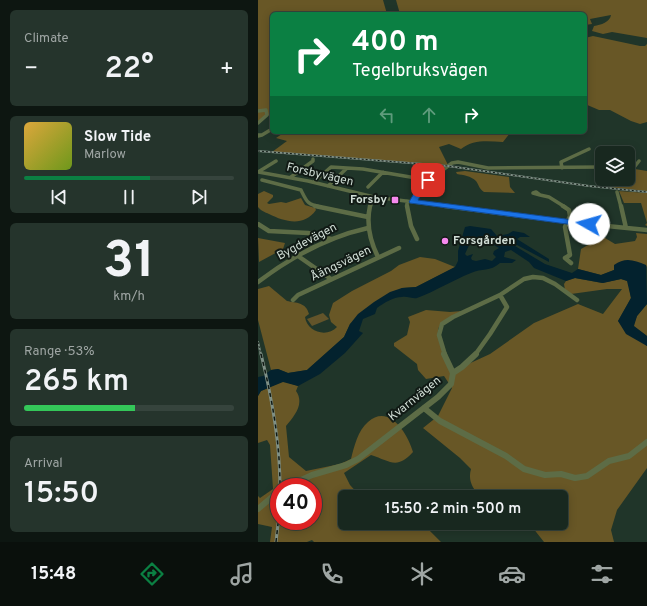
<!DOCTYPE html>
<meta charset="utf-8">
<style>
body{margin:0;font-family:Overpass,sans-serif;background:#25342c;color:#f1f3f6;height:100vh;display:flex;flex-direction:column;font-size:15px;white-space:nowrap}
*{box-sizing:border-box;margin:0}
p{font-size:13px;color:#9fa6a4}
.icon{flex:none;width:22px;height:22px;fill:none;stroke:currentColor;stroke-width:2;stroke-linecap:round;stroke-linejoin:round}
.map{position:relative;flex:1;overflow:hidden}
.side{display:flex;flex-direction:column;gap:10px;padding:10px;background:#0d1611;width:258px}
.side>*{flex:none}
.top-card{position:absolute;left:12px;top:12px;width:317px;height:122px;border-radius:6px;box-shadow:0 2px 10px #0003,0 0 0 1px #36443d;background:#0b8043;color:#fff;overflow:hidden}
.fabs{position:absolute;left:337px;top:146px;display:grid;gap:8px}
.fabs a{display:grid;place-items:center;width:40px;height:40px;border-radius:6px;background:#18281f;box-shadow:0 2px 10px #0003,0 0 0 1px #36443d;font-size:20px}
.speed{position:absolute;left:12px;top:478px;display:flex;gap:8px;font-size:20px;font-weight:700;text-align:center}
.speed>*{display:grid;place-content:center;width:52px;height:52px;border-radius:50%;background:#18281f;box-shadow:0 2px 10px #0003,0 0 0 1px #36443d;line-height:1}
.speed .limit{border:6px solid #d22;background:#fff;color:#111}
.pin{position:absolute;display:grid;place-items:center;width:34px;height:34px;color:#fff;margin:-17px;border-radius:8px;box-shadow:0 2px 6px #0006}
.me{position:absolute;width:44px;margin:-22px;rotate:277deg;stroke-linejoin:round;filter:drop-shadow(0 0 3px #0008)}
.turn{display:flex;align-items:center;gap:14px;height:84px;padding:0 16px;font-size:18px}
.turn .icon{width:52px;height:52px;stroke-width:2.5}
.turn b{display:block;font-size:28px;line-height:34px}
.lanes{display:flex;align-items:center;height:38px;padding:0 16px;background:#0003;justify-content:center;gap:20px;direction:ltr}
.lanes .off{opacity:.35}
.big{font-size:30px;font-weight:600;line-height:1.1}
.side .tile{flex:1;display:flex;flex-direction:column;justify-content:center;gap:6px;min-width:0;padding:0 14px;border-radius:6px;background:#25342c}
.side .dial{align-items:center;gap:0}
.dial b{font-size:52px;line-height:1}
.song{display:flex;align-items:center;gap:12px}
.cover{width:48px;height:48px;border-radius:6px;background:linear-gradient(135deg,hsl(40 70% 55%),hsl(80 70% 35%))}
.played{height:4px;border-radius:2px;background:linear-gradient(90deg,#0b8043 60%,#36443d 60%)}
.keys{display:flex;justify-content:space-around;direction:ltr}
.heat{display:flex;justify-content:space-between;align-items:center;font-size:22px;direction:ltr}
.charge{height:6px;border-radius:3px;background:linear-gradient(90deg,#34c759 53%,#36443d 0)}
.trip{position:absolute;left:80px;top:490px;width:230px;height:40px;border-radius:6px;background:#18281f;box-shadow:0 2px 10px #0003,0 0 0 1px #36443d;font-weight:600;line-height:40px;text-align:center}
.dock{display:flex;height:64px;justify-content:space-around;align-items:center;background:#0a100c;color:#9fa6a4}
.dock .icon{width:28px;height:28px}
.dock .selected{color:#0b8043}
.dock b{font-size:18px;color:#f1f3f6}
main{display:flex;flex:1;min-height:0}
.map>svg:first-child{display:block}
.green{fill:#62542a}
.forest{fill:#685726;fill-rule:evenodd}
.water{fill:#03222e;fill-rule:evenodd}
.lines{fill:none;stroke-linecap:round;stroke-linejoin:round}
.minor-far2{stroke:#5d6c46;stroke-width:3.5}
.minor-far1{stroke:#5d6c46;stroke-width:4.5}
.minor{stroke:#5d6c46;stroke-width:6}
.rail-far1-casing{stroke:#7f9086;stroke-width:2}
.rail-casing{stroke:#7f9086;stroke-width:3}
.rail-far1{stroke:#111a15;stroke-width:1;stroke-dasharray:2;stroke-linecap:butt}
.rail{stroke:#111a15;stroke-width:1.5;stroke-dasharray:4;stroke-linecap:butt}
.route{fill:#1a73e8;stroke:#114b97}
.poi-dot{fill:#f689ee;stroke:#111a15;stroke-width:1.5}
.labels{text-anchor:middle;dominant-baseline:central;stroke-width:4;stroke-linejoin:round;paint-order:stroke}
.street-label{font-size:12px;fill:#d1ded6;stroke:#111a15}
.poi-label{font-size:12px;font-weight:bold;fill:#d1ded6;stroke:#111a15;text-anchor:end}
</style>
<main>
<section class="side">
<div class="tile"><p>Climate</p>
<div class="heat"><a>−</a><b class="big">22°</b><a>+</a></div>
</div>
<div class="tile">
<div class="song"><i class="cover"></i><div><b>Slow Tide</b><p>Marlow</p></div></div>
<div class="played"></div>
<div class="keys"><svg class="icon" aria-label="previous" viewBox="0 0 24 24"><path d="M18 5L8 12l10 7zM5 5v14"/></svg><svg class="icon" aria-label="pause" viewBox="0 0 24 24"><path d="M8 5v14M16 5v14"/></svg><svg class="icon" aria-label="next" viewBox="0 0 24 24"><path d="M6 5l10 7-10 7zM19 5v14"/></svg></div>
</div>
<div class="tile dial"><b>31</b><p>km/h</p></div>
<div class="tile"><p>Range · 53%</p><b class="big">265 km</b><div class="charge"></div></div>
<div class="tile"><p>Arrival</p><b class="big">15:50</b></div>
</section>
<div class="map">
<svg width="389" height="542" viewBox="0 0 389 542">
<rect width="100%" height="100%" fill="#203529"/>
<path class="green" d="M65,313l6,6 -17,7 -5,-7z"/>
<path class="forest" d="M0,0h125l4,14h-115v99l-14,8z
M138,0h251v38l-35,-6 -9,2 -11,-3 2,-5c7,-1 16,-4 17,-11l-21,4 2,5 -7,1v-11h-185z
M335,36l47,10h5l2,-2v78l-7,2 -9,-3 -21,-11h-11l-14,-6v-66z
M27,132h224l1,1 -7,9c-15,-1 -30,-3 -42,7l-12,-5 -10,3 9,18 -176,-13 15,-11 -11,-3z
M377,169l12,2v20l-40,-4 5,-5 1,-3h15z
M207,171l44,6 1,10 5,6 -31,-1c-5,-3 -5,-7 -8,-11 -5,-5 -13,-6 -19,-7l-1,-2z
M6,191l9,4v2l-6,6 2,1 12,-2 5,1 15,-5 4,7 10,3 1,2c-12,17 -31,12 -47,4 -4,-2 -8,-3 -11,-7v-13z
M361,191l28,2v33l-2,-1 2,-2 -6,-20h-17z
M378,233l11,1v33l-1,-2 -32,5 -13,5 -23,-6 3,-20 19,-11h5l10,6 20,-3 2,-4z
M0,238l27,5 -2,6 -24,13z
M162,257l15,2 20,8 -39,20 -14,1 -52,36 -6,13 -37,33 -19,3 -10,-4 -7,1 -13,-50v-31l11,-3 18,15c9,2 19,1 22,13l-4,3c2,15 22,21 32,10l-6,-5 -2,-7 4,-12 19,-12 39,-20 8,-6z
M317,278l27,5 19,-4 7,2 3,17 -13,23 29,25v122l-30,42 -6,20 3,12h-70l-15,-19h32v-26h-60l-5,-4c-16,10 -30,-8 -25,-24l-11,-11 -37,-30 15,-12 14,-28 -8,-12 -18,3 -8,-9 -1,-6 -23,-18v-3l13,-8 3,-13 -2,-5 18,-7 24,2 12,-1c-7,4 -20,9 -23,16 -5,9 9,35 12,45l39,-18 44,-31 44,-19 25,10 19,-25h-15l-36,5 -6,-4 -1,-6 2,-3z
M389,304v32l-14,-10 4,-10z
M25,381l15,5 -2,5c9,13 -2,25 -10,35l3,31 17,14 34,-7 11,-5c3,-12 7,-29 17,-37 21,-19 40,12 45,30 -16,18 -23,9 -42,3l-27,18 6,12 11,12h-16v26h73l8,4 15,15h-127l-2,-2 -5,2h-37l2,-15 -14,-3v-28l2,2 13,-9 -3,-44 -3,-5 -9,3v-47l3,-5zM21,487h34v34h-34z"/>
<path class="water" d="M212,226l21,3 6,7 11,-2 5,-3 11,2 6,4h-10l-3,2 32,20v3l-32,-17 -2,1 30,18 27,9 6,-4 23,6 13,-5v-5c11,-8 20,-5 32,0l1,39 -10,12 -3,10 13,10v10l-21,-12 -8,-13 13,-23 -4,-17 -6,-2 -18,4 -28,-5 -9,3 -32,-13 -5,-6 -18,-12 -6,2 -1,5 12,3 -4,3h-12c-10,9 -18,5 -29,10 -18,7 -35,18 -54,25 -4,1 -10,-2 -15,-1 -9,0 -18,6 -25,11l-2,6 -12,5 -4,12 4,2 -18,20 -25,21 -22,12 -15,-4 -22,9 -3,5v-19l5,-1 8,-6 7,-1 10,4 19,-3 37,-33 6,-13 8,-10 16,-12 16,-10 12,-4 14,-1 39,-20 3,-6v-10l7,-24zM213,241l21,3 7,4 -5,3 -1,3 3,3 -4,4 -7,-2 -9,2 -4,-1 -1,-2 2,-4 -6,2 -2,-2z"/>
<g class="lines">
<path class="minor-far2" d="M0,111l8,-1 1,5 -9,8
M0,135h4l-4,1
M4,135l10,-6
M304,168l-1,-6 28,-13
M0,172l50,9 66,16 79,10
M0,172l18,-11
M370,175l11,-14
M33,177l22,-16v-2
M4,180l39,10c6,12 6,14 19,17
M56,182l17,-15 32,2 65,11
M70,186l18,-17
M110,187l15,-15
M278,192l4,3 -7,-2z
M359,192l4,15
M282,195l9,2 16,10
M155,202l10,-17 29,-22 6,-1 30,6 114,-1
M112,207l4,-10
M149,207v-6"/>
<path class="minor-far1" d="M57,206l53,11
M112,206c-4,18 0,35 8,51
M149,206l4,20 6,13
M187,206l132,17 70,7
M305,206l6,4 1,6 -5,11 5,28 -5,3 6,5
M363,206l5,22
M0,224l11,7 39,2 23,6
M40,256l33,23
M0,282c33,-25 69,-45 110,-54
M35,300l5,-5 101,-47
M187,355l-6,-20 3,-11 11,-7 47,-22 24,-16 9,-2 10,1 12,6 22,16
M217,355l15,-21 17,-27 -7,-12"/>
<path class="minor" d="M195,373l9,-6 14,-13
M166,408l16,13 66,35 18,13 21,6 16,-1 14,4 12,-2 22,-15 20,-5 18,-14
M28,487l26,-12 34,-10 12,-6 80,-62 13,-13 2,-11 -9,-19
M0,509l21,-18"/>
<defs>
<path id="rail-far1" d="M0,151l190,15 141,20 58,6
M0,342l3,13"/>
<path id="rail" d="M3,354c11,44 19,87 19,133
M18,542l3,-27"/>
</defs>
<use href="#rail-far1" class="rail-far1-casing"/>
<use href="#rail" class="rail-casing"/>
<use href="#rail-far1" class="rail-far1"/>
<use href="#rail" class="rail"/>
</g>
<path class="route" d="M170,177l4,3 -6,6 -8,14 171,22 4,2 -4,3 -179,-24 -1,-1 11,-19z"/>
<g class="poi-dot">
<rect x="133" y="196" width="8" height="8" rx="2"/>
<circle cx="187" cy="241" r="4"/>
</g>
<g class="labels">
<g class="street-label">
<text transform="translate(62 175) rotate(13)">Forsbyvägen</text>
<text transform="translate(49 242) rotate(-28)">Bygdevägen</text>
<text transform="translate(83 264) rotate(-26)">Åängsvägen</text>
<text transform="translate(157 399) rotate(-39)">Kvarnvägen</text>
</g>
<g class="poi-label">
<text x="129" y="200">Forsby</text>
<text x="195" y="241" text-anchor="start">Forsgården</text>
</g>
</g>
</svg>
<div class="fabs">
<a><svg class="icon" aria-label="layers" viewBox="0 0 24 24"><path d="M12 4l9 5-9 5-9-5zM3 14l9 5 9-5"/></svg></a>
</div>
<div class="speed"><div class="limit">40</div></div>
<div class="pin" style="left:170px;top:180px;background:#d93025"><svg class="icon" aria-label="arrive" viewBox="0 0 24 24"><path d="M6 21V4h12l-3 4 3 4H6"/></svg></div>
<svg class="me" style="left:331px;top:224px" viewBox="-20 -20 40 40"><circle r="19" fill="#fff"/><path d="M0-13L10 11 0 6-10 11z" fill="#1a73e8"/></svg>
<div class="trip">15:50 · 2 min · 500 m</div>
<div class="top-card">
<div class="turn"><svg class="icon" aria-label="right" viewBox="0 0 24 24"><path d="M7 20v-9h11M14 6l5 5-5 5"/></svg><div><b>400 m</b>Tegelbruksvägen</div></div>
<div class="lanes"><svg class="icon off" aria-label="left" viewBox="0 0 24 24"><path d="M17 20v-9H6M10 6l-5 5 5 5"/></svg><svg class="icon off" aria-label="ahead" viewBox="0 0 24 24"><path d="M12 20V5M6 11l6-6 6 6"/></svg><svg class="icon" aria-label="right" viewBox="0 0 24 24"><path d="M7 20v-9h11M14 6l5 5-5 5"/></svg></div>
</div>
</div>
</main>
<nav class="dock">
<b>15:48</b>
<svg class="icon selected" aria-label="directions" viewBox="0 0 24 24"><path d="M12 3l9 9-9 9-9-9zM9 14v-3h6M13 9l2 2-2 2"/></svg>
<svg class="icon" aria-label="music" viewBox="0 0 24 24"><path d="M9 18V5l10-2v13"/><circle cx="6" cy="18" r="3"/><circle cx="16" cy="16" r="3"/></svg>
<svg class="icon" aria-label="phone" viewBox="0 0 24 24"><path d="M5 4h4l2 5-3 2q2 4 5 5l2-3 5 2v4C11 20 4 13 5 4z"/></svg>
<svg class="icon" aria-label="climate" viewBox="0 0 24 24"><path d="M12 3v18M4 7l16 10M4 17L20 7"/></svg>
<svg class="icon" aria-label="car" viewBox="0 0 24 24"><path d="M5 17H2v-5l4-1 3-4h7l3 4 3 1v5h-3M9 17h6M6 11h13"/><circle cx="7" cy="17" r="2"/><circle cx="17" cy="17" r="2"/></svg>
<svg class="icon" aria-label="filters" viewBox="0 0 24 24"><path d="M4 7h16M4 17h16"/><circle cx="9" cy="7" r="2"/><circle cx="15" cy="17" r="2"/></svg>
</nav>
